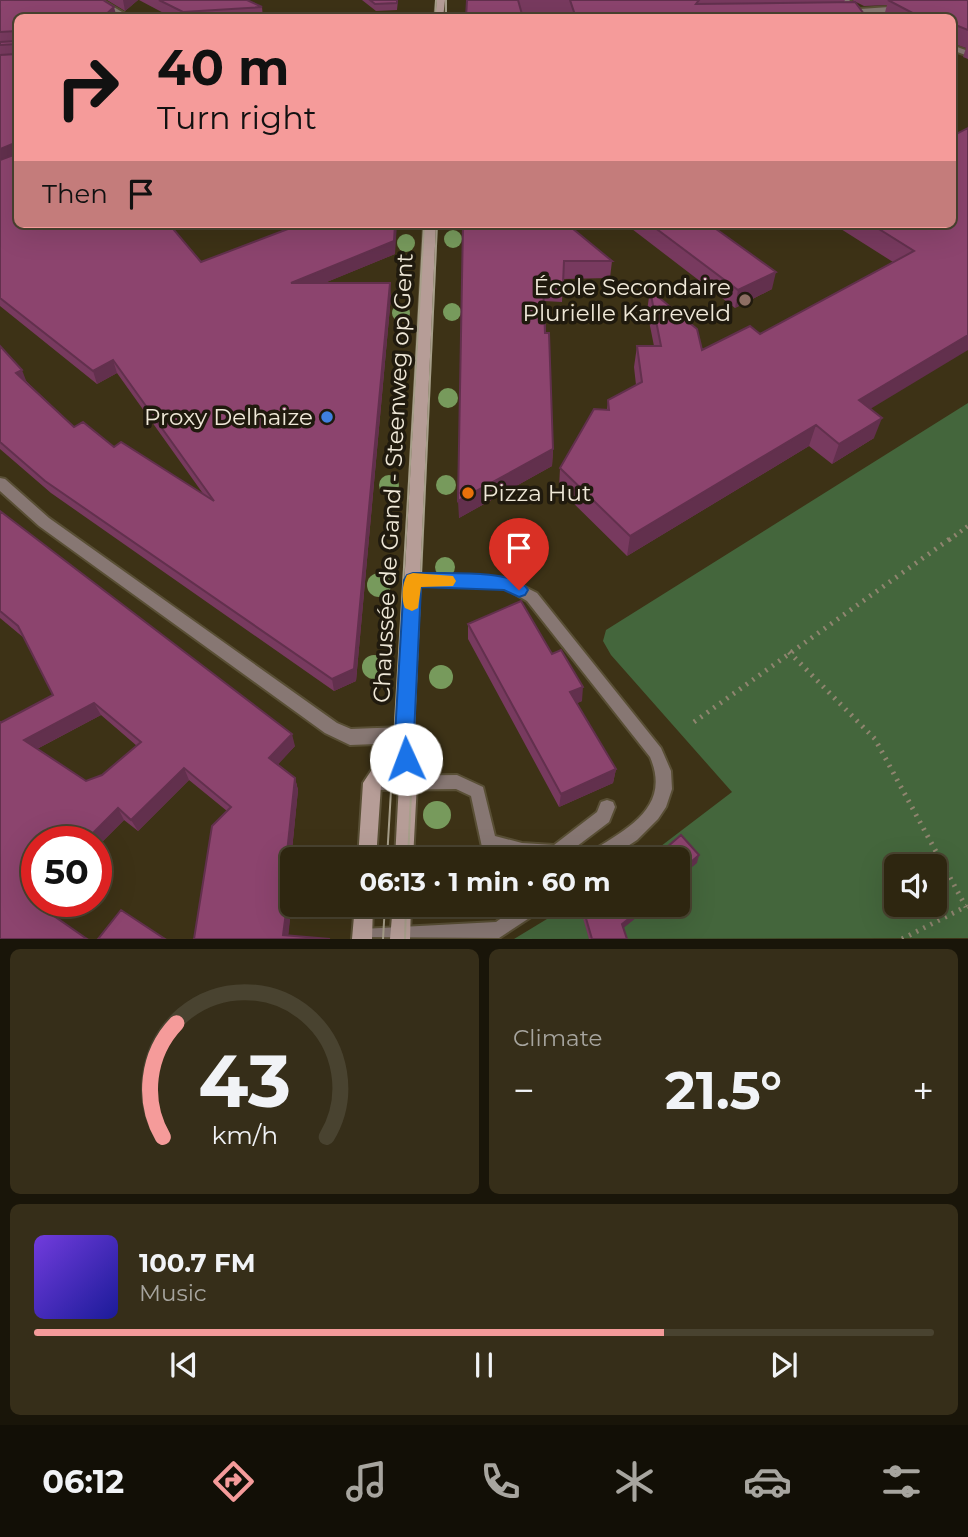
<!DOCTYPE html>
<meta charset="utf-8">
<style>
body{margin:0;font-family:Montserrat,sans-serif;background:#362e19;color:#f1f3f6;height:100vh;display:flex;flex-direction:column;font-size:26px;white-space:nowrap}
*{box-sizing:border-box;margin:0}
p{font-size:23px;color:#a7a59f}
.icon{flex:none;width:38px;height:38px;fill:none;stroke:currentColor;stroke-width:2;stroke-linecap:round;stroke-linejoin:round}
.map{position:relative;height:939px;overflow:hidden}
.side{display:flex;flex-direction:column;gap:10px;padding:10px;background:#191509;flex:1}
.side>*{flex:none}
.hud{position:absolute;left:14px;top:14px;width:942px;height:214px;border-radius:10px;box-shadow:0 7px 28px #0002,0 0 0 2px #494330;background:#f59b9a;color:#111;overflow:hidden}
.buttons{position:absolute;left:884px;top:854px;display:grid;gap:14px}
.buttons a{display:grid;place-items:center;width:63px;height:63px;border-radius:10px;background:#2e2610;box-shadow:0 7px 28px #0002,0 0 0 2px #494330;font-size:35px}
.speed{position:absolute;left:21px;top:826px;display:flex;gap:14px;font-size:35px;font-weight:700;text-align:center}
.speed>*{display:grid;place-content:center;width:91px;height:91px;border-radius:50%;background:#2e2610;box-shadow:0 7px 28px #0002,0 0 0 2px #494330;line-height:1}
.speed .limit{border:10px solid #d22;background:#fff;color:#111}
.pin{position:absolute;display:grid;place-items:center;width:60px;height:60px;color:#fff;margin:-72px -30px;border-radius:50% 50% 50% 0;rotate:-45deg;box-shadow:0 0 7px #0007}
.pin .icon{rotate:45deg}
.me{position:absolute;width:77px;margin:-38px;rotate:358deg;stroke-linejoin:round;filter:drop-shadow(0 0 5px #0008)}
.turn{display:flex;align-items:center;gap:24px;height:147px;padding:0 28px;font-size:32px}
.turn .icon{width:91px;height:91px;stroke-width:2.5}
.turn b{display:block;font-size:49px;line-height:60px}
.then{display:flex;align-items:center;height:66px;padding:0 28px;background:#0003;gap:14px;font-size:26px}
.big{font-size:52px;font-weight:700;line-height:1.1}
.side .widget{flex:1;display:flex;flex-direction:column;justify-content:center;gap:10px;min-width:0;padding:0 24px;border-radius:10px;background:#362e19}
.side .dial{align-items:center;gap:0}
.dial svg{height:182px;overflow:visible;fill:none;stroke:#494330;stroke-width:7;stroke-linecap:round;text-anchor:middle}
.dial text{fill:#f1f3f6;stroke:none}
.song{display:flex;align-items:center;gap:21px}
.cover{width:84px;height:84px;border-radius:10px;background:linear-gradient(135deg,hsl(260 70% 55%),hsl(240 70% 35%))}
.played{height:7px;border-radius:4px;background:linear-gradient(90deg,#f59b9a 70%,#494330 70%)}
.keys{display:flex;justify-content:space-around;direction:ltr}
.heat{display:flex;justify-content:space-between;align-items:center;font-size:38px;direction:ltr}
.side .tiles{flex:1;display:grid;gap:10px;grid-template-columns:1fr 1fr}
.widget:last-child{grid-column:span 2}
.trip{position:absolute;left:280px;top:847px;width:410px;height:70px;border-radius:10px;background:#2e2610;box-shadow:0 7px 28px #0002,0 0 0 2px #494330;font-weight:700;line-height:70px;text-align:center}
.tab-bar{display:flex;height:112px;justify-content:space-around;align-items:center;background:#120f06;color:#a7a59f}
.tab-bar .icon{width:49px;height:49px}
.tab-bar .selected{color:#f59b9a}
.tab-bar b{font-size:32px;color:#f1f3f6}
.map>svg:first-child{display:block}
.green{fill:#44663c;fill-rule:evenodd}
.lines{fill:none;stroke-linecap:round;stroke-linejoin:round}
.lane-casing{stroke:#594f35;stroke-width:4}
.street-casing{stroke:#594f35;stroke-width:4}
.secondary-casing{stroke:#594f35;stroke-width:4}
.path-far1{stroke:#8f856f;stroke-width:4.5;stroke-dasharray:2 5;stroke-linecap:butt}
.path{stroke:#8f856f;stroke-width:5;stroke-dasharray:2 6;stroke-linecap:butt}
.lane{fill:#877773;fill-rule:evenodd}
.street{fill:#877773;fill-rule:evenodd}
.secondary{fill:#b69d97;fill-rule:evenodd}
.tram{stroke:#a79f8a;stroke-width:2}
.tree{fill:#779a5c}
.wall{fill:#783a5f;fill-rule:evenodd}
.shaded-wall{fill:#62304d}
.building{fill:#8c446e;stroke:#62304d;stroke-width:2;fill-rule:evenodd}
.route{fill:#1a73e8;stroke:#114b97;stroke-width:2}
.slow{fill:#f59e0b}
.education-dot{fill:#8d6e63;stroke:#201a0e;stroke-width:2.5}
.shop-dot{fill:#3f7fe0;stroke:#201a0e;stroke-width:2.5}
.food-dot{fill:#e8710a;stroke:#201a0e;stroke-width:2.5}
.labels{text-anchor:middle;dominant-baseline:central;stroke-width:7;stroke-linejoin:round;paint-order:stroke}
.poi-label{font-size:23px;fill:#efe8d8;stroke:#201a0e;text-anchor:end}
.street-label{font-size:23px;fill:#efe8d8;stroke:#201a0e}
</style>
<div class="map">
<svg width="968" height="939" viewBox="0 0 968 939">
<rect width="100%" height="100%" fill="#3d3216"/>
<path class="green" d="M968,403v535l-454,1 56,-34h107v-46h-33l88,-67 -121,-137 -8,-14 3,-11zM896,866h38v39h-38z"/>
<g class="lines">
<defs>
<path id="lane" d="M952,45l16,6v5l-16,-6z
M413,575l94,3 30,15 124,155 10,23 1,18 -6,18 -8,12 -21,21 -29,19h-21l2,-6c37,-24 83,-45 61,-96l-123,-156 -22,-13 -92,-3 -5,-1 -2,-4 2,-4z
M457,775l26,12 12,49 27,7 32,2 43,-33 4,-10 6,-2 6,2 2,5 -6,15 -49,37h-38l-40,-12 -11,-51 -15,-7 -84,1 -5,-2 -3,-5 3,-5 5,-2z
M520,905h22l-2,6 -41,27 -145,-1 2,-6 6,-2 134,-7z"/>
<path id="street" d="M92,0h10l30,18h-11z
M840,0h9l11,9 44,-3 4,3 -4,3 -61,3 -3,-1v-4l10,-1z
M0,478l5,1 44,39 288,205 14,6 53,-2 6,3 3,5 -3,5 -6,3 -54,2 -25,-12 -286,-207 -39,-35z"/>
<path id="secondary" d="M437,0h8l-2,18h-8z
M424,224h12l-23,511 4,48 -4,76h-18l4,-76 -2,-23 -16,25 -5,74h-18l5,-76 33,-50z
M355,905h18l-1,34h-20z
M393,905h18l-1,34h-20z"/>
</defs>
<use href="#lane" class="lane-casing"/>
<use href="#street" class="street-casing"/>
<use href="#secondary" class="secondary-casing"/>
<path class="path-far1" d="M949,540l19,-14"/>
<path class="path" d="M789,652l86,87 91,168
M694,722l257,-184
M902,939l65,-33"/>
<use href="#lane" class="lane"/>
<use href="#street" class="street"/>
<use href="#secondary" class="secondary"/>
<path class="tram" d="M446,0v18
M435,18l1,-18
M387,859l37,-635
M408,859l29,-635
M383,939l2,-34
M405,939l1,-34"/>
</g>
<g class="tree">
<circle cx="453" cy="239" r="9"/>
<circle cx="406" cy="243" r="9"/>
<circle cx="452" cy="312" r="9"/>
<circle cx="401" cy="313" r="9"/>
<circle cx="448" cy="398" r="10"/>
<circle cx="389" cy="485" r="10"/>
<circle cx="446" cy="485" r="10"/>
<circle cx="445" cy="567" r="10"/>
<circle cx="379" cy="585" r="12"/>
<circle cx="374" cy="667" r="12"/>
<circle cx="441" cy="677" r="12"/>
<circle cx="437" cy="815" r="14"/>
</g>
<path class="wall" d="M0,0l18,18v206h158l-6,2 31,36 194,-8 -71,29 67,13 -35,385 -22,10 -283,-198 -51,-44v-103l27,36 47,45 130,68 -87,-122 -20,11 -97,-78z
M107,0h31l-13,11z
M139,0h108l15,7 1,11h-90z
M362,0h36l-1,10 -21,1z
M467,0h378l-1,2 23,16h-297l-2,-6 -46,2z
M852,0h116v59l-5,-2 3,-9 -14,-5v-25h-66l-2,-2 3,-11 -23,1z
M463,224l149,37 -2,17 -47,1 -1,23 -18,-1 9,148 -1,17 -93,52z
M631,224h54l1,2 86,63 -37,19 -103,-79z
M833,224h119l-81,185 3,29 -42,26 -23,-18 -182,110 -68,-67 1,-21 47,-58 1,-10 28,-15 -2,-18 3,-21h17l-7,-35 3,-21 52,60 58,-16 133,-72z
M0,511l295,235 -17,18 17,14 3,12 -10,100 4,10 -4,35 -94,4 33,-128 -38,-31 -51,51 -14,-11 -28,28v-6h-59l15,59 -7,9 -45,29 3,-218 50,-26 -29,-57 -24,-20zM101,715l36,31 -35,29 -16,6 -49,-32z
M468,624l84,30 30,47 -5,2 39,66 -3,14 -54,24 -91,-168z
M583,908l41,20 3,11h-38l-7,-24z"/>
<path class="shaded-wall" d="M123,0h15l-13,11z
M114,7l3,11h-15z
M958,26l-5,17h-1l3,-9v-5z
M15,143l3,14 -18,6v-14z
M395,224h2l-2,30 -102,42 -2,-13z
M776,272l-4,17 -37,19 3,-18z
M390,283l1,13 -35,385 -22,10 -2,-12z
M968,335v15l-116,70 7,-20z
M113,360l4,13 -20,11 -4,-13z
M22,370l5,13 -11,-10z
M882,418l-8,20 -42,26 7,-20z
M816,425l-7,21 -182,110 3,-20z
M553,449l-1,17 -93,52 -1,-17z
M583,687l-1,14 -13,6 1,-15z
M94,703l7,12 -70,37 -7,-12z
M292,734l3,12 -22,24 -4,-12z
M184,768l5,12 -51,51 -7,-11z
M616,769l-3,14 -54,24 2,-13z
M295,778l3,12 -11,110 -4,-10z
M118,808l6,12 -28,28v-6h-12z
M699,855l-2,8 -18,15 -2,4v-8z
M289,890l3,10 -4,39 -5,-4z
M37,899v2h15l-9,12 -9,-11z
M646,905h6l-31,25 1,-6z"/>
<path class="building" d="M0,0h103l11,7 -12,11h-84v206h151l32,38 100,-38h94l-1,17 -103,42h99l-36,386 -22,10 -287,-198 -45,-39v-96l22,24 -6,3 58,54 9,-5 31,25 7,-5 93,59 -101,-141 -20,11 -93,-73v-138l16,-6 -1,-11 -15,6v-94l16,-1v-10l-16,1v-3l16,-1v-10l-16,1z
M159,0h88l15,7 -79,5z
M370,0h27v3l-22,1z
M467,0h51l5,18h-57z
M570,0h129l-3,4 159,-2 12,16h-291z
M888,0h80v30l-10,-4 -3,3v5l-3,-2v-14h-30z
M968,128v207l-109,65 23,18 -43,26 -23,-19 -186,111 -70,-68 34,-59 15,1 -1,-10 34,-18 -5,-36h24l-11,-56 47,39 5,21 48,-24 10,8 154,-83 -43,-27h81v-88z
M463,224h104l45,37h-48l-1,23h-20l2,49h4l4,116 -95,52z
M650,224h35l1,2 5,-2h18l67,48 -38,18z
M0,511l292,223 -23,24 26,20 -12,112h6l-6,45 47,4h-136l18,-113 19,-19 -47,-39 -53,52 -13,-12 -34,34h-47v57l-3,3 53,37h-87v-218v2l53,-28 -35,-69 -18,-15zM94,703l47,39 -39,33 -16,6 -62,-41z
M521,601l31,53 9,-4 22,37 -13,5 46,77 -55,25 -93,-170z
M681,835l18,20 -22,19v-15h-34l12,-10 4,5z
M587,905h59l-24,19 5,15h-35l-9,-31z
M121,910l44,29h-67z"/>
<path class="route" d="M413,573c24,1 104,-5 115,17l-3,5 -6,2 -15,-7 -83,-3 -7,148 2,24 -3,6 -7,3 -7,-3 -4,-30 9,-155 3,-5z"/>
<path class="slow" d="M413,573l40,3 3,5 -3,5 -32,1 -3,21 -6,3 -7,-3c-4,-8 -3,-24 2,-33z"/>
<circle class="education-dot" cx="745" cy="300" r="7"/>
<circle class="shop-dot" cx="327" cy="417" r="7"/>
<circle class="food-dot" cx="468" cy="493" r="7"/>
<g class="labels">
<g class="poi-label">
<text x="731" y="287">École Secondaire<tspan x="731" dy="26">Plurielle Karreveld</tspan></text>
<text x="313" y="417">Proxy Delhaize</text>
<text x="482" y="493" text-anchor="start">Pizza Hut</text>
</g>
<g class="street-label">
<text transform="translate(393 478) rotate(-87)">Chaussée de Gand - Steenweg op Gent</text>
</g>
</g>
</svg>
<div class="buttons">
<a><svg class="icon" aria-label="sound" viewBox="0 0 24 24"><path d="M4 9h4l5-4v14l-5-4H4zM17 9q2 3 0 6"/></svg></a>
</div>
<div class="speed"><div class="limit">50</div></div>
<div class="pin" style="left:519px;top:590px;background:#d93025"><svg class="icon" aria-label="arrive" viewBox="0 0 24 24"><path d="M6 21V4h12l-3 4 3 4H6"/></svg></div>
<svg class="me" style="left:406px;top:759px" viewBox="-20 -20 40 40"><circle r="19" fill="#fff"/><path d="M0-13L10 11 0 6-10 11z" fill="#1a73e8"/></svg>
<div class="trip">06:13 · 1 min · 60 m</div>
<div class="hud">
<div class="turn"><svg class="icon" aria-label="right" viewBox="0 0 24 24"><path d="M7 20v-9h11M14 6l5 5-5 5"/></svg><div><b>40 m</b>Turn right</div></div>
<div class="then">Then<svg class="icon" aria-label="arrive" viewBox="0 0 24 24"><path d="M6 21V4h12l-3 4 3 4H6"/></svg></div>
</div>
</div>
<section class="side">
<div class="tiles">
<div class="widget dial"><svg viewBox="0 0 100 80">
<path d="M14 69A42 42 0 1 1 86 69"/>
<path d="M14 69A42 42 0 0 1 20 19" stroke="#f59b9a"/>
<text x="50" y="56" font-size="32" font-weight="700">43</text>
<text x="50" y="72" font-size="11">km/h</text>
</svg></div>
<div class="widget"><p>Climate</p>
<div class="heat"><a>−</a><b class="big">21.5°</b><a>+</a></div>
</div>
<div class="widget">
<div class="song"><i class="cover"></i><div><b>100.7 FM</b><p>Music</p></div></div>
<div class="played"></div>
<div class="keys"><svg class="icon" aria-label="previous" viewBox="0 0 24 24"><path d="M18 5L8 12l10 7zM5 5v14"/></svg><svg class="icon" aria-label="pause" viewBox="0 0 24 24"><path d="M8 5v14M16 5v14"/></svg><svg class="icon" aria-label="next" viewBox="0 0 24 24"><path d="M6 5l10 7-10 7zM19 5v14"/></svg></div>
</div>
</div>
</section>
<nav class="tab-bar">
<b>06:12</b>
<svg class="icon selected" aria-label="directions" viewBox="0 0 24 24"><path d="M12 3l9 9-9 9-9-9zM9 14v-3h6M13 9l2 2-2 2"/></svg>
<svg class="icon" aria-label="music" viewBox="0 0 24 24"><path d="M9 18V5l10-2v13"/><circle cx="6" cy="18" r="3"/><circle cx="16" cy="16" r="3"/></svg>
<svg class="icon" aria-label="phone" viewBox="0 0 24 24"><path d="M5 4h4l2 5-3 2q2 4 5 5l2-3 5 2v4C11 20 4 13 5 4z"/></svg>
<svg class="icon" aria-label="climate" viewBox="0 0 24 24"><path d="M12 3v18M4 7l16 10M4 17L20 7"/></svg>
<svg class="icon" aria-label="car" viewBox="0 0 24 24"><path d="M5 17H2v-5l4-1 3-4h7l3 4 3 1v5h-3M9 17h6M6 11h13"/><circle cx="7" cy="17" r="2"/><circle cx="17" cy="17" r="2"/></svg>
<svg class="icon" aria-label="filters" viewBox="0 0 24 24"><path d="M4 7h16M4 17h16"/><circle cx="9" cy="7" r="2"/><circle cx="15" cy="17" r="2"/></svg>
</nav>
